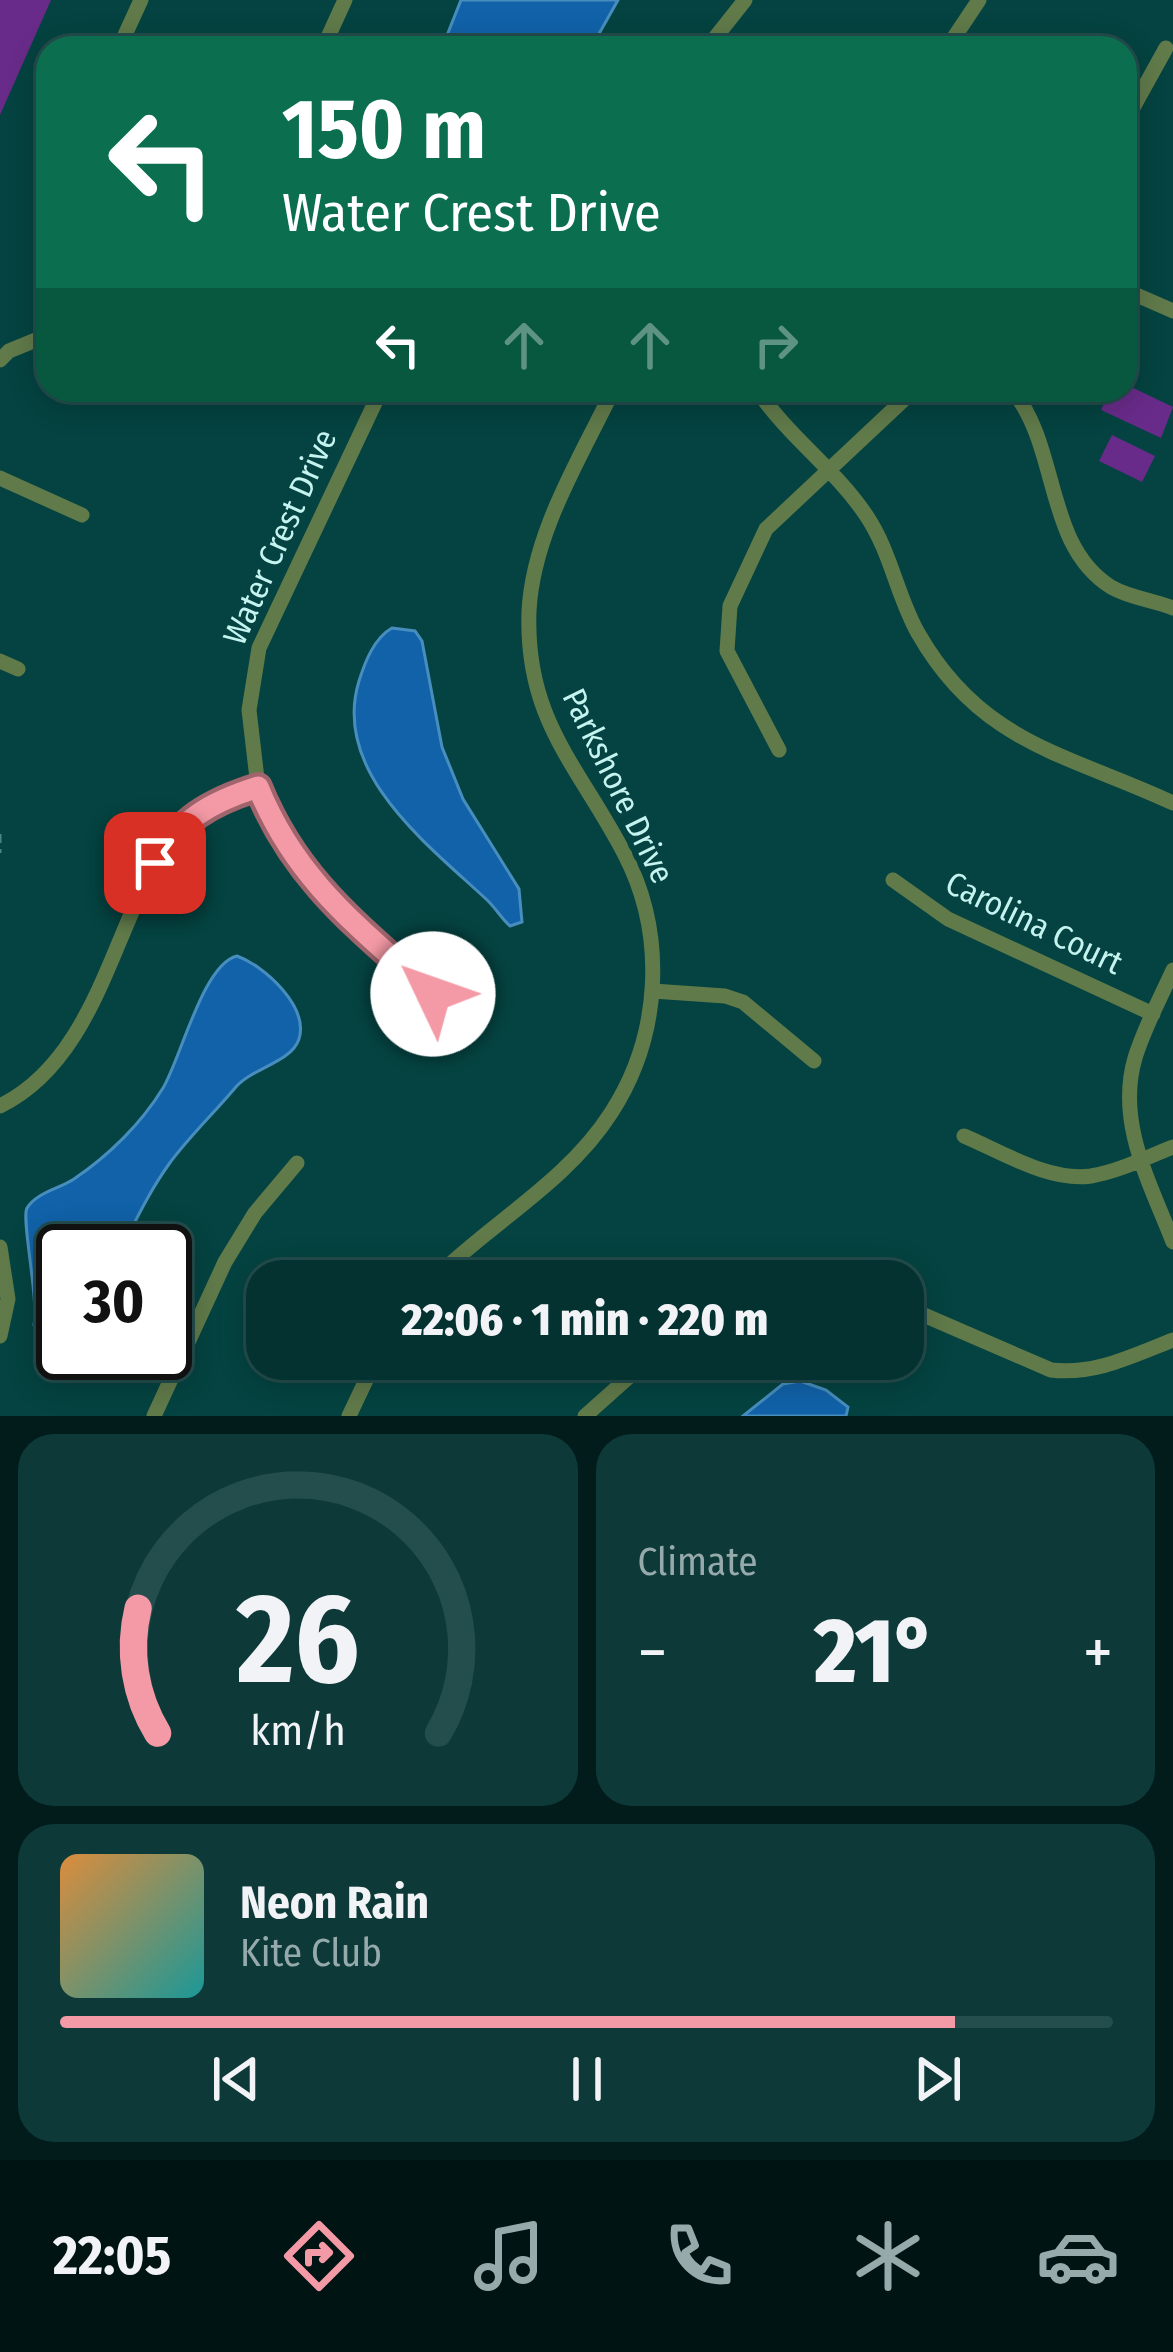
<!DOCTYPE html>
<meta charset="utf-8">
<style>
body{margin:0;font-family:"Fira Sans Condensed",sans-serif;background:#0d3a39;color:#f1f3f6;height:100vh;display:flex;flex-direction:column;font-size:45px;white-space:nowrap}
*{box-sizing:border-box;margin:0}
p{font-size:39px;color:#97aaab}
.icon{flex:none;width:66px;height:66px;fill:none;stroke:currentColor;stroke-width:2;stroke-linecap:round;stroke-linejoin:round}
.map{position:relative;height:1416px;overflow:hidden}
.side{display:flex;flex-direction:column;gap:18px;padding:18px;background:#021c1b;flex:1}
.side>*{flex:none}
.top-card{position:absolute;left:36px;top:36px;width:1101px;height:366px;border-radius:36px;box-shadow:0 6px 30px #0003,0 0 0 3px #244d4d;background:#0b6e4f;color:#fff;overflow:hidden}
.speed{position:absolute;left:36px;top:1224px;display:flex;gap:24px;font-size:60px;font-weight:700;text-align:center}
.speed>*{display:grid;place-content:center;width:156px;height:156px;border-radius:50%;background:#033231;box-shadow:0 6px 30px #0003,0 0 0 3px #244d4d;line-height:1}
.speed .limit{border:6px solid #111;border-radius:18px;background:#fff;color:#111}
.pin{position:absolute;display:grid;place-items:center;width:102px;height:102px;color:#fff;margin:-51px;border-radius:24px;box-shadow:0 6px 18px #0006}
.me{position:absolute;width:132px;margin:-66px;rotate:312deg;stroke-linejoin:round;filter:drop-shadow(0 0 9px #0008)}
.turn{display:flex;align-items:center;gap:42px;height:252px;padding:0 48px;font-size:54px}
.turn .icon{width:156px;height:156px;stroke-width:2.5}
.turn b{display:block;font-size:84px;line-height:102px}
.lanes{display:flex;align-items:center;height:114px;padding:0 48px;background:#0003;justify-content:center;gap:60px;direction:ltr}
.lanes .off{opacity:.35}
.big{font-size:90px;font-weight:800;line-height:1.1}
.side .tile{flex:1;display:flex;flex-direction:column;justify-content:center;gap:18px;min-width:0;padding:0 42px;border-radius:36px;background:#0d3a39}
.side .dial{align-items:center;gap:0}
.dial svg{height:312px;overflow:visible;fill:none;stroke:#244d4d;stroke-width:7;stroke-linecap:round;text-anchor:middle}
.dial text{fill:#f1f3f6;stroke:none}
.song{display:flex;align-items:center;gap:36px}
.cover{width:144px;height:144px;border-radius:18px;background:linear-gradient(135deg,hsl(30 70% 55%),hsl(180 70% 35%))}
.played{height:12px;border-radius:6px;background:linear-gradient(90deg,#f49aa6 85%,#244d4d 85%)}
.keys{display:flex;justify-content:space-around;direction:ltr}
.heat{display:flex;justify-content:space-between;align-items:center;font-size:66px;direction:ltr}
.side .tiles{flex:1;display:grid;gap:18px;grid-template-columns:1fr 1fr}
.tile:last-child{grid-column:span 2}
.trip{position:absolute;left:246px;top:1260px;width:678px;height:120px;border-radius:36px;background:#033231;box-shadow:0 6px 30px #0003,0 0 0 3px #244d4d;font-weight:800;line-height:120px;text-align:center}
.menu{display:flex;height:192px;justify-content:space-around;align-items:center;background:#011414;color:#97aaab}
.menu .icon{width:84px;height:84px}
.menu .active{color:#f49aa6}
.menu b{font-size:54px;color:#f1f3f6}
.map>svg:first-child{display:block}
.green{fill:#682b89}
.water{fill:#1162a9;stroke:#478ebe;stroke-width:3}
.lines{fill:none;stroke-linecap:round;stroke-linejoin:round}
.path{stroke:#4b8481;stroke-width:3;stroke-dasharray:9 6;stroke-linecap:butt}
.street{stroke:#607a4a;stroke-width:15}
.route-casing{stroke:#9f646c;stroke-width:30}
.route{stroke:#f49aa6;stroke-width:21}
.labels{text-anchor:middle;dominant-baseline:central;stroke-width:12;stroke-linejoin:round;paint-order:stroke}
.street-label{font-size:33px;fill:#c5f3f0;stroke:#044341}
</style>
<div class="map">
<svg width="1173" height="1416" viewBox="0 0 1173 1416">
<rect width="100%" height="100%" fill="#044341"/>
<path class="green" d="M0,0h51l-51,115z
M1125,384l48,23 -12,31 -60,-28 9,-20h15z
M1112,435l43,21 -13,26 -43,-21z"/>
<path class="water" d="M461,0h157l-27,48h-149z
M392,628l23,3 7,10 20,106 21,52 56,90 3,33 -12,4c-9,-8 -15,-19 -24,-27 -58,-54 -155,-127 -127,-218 6,-19 15,-43 33,-53z
M237,956c28,10 72,51 62,83 -8,24 -48,29 -64,49 -21,25 -47,50 -66,76 -20,28 -33,56 -49,87h-57v95c-18,-2 -21,-8 -29,-21 5,-25 -13,-107 -7,-117 10,-16 32,-19 47,-29 34,-23 67,-55 89,-91 18,-30 40,-124 74,-132z
M800,1381l26,9 22,17 -2,9h-103l40,-32z"/>
<g class="lines">
<path class="path" d="M0,834v19"/>
<path class="street" d="M119,48l22,-48
M323,48l22,-48
M707,48l38,-48
M947,48l32,-48
M1125,122l41,-74
M1125,290l48,21
M0,360l9,-9 39,-16
M757,390c31,46 78,79 109,125 25,37 31,81 52,118 63,111 150,121 255,170
M1012,390c48,57 32,155 99,197 19,11 42,13 62,21
M0,478l82,37
M0,661l18,8
M779,750l-52,-99 3,-45 36,-77 148,-139
M258,787c38,94 102,141 175,207
M893,880l55,39 205,95
M1173,970c-13,29 -29,58 -38,88 -19,64 15,125 38,184
M653,991l72,5 18,6 71,59
M0,1106c80,-39 105,-137 140,-212 15,-31 29,-62 58,-83 18,-12 39,-18 60,-24l-9,-77 10,-62 122,-258
M964,1136c38,16 85,46 127,40 29,-5 56,-19 82,-29
M0,1247l8,52 -8,37
M432,1281c57,-57 135,-99 179,-168 50,-77 56,-178 13,-260 -46,-88 -99,-133 -95,-242 4,-78 51,-152 84,-221
M737,1281c38,-24 69,-17 108,0
M903,1306l148,64c44,5 81,-14 122,-30
M154,1416l71,-154 30,-49 42,-50
M349,1416l27,-57
M585,1416l64,-57"/>
</g>
<g class="lines">
<defs>
<path id="route" d="M155,863c26,-44 55,-61 103,-76 38,94 102,141 175,207"/>
</defs>
<use href="#route" class="route-casing"/>
<use href="#route" class="route"/>
</g>
<g class="labels">
<g class="street-label">
<text transform="translate(280 537) rotate(-66)">Water Crest Drive</text>
<text transform="translate(618 786) rotate(64)">Parkshore Drive</text>
<text transform="translate(1034 923) rotate(26)">Carolina Court</text>
</g>
</g>
</svg>
<div class="speed"><div class="limit">30</div></div>
<div class="pin" style="left:155px;top:863px;background:#d93025"><svg class="icon" aria-label="arrive" viewBox="0 0 24 24"><path d="M6 21V4h12l-3 4 3 4H6"/></svg></div>
<svg class="me" style="left:433px;top:994px" viewBox="-20 -20 40 40"><circle r="19" fill="#fff"/><path d="M0-13L10 11 0 6-10 11z" fill="#f49aa6"/></svg>
<div class="trip">22:06 · 1 min · 220 m</div>
<div class="top-card">
<div class="turn"><svg class="icon" aria-label="left" viewBox="0 0 24 24"><path d="M17 20v-9H6M10 6l-5 5 5 5"/></svg><div><b>150 m</b>Water Crest Drive</div></div>
<div class="lanes"><svg class="icon" aria-label="left" viewBox="0 0 24 24"><path d="M17 20v-9H6M10 6l-5 5 5 5"/></svg><svg class="icon off" aria-label="ahead" viewBox="0 0 24 24"><path d="M12 20V5M6 11l6-6 6 6"/></svg><svg class="icon off" aria-label="ahead" viewBox="0 0 24 24"><path d="M12 20V5M6 11l6-6 6 6"/></svg><svg class="icon off" aria-label="right" viewBox="0 0 24 24"><path d="M7 20v-9h11M14 6l5 5-5 5"/></svg></div>
</div>
</div>
<section class="side">
<div class="tiles">
<div class="tile dial"><svg viewBox="0 0 100 80">
<path d="M14 69A42 42 0 1 1 86 69"/>
<path d="M14 69A42 42 0 0 1 9 37" stroke="#f49aa6"/>
<text x="50" y="56" font-size="32" font-weight="700">26</text>
<text x="50" y="72" font-size="11">km/h</text>
</svg></div>
<div class="tile"><p>Climate</p>
<div class="heat"><a>−</a><b class="big">21°</b><a>+</a></div>
</div>
<div class="tile">
<div class="song"><i class="cover"></i><div><b>Neon Rain</b><p>Kite Club</p></div></div>
<div class="played"></div>
<div class="keys"><svg class="icon" aria-label="previous" viewBox="0 0 24 24"><path d="M18 5L8 12l10 7zM5 5v14"/></svg><svg class="icon" aria-label="pause" viewBox="0 0 24 24"><path d="M8 5v14M16 5v14"/></svg><svg class="icon" aria-label="next" viewBox="0 0 24 24"><path d="M6 5l10 7-10 7zM19 5v14"/></svg></div>
</div>
</div>
</section>
<nav class="menu">
<b>22:05</b>
<svg class="icon active" aria-label="directions" viewBox="0 0 24 24"><path d="M12 3l9 9-9 9-9-9zM9 14v-3h6M13 9l2 2-2 2"/></svg>
<svg class="icon" aria-label="music" viewBox="0 0 24 24"><path d="M9 18V5l10-2v13"/><circle cx="6" cy="18" r="3"/><circle cx="16" cy="16" r="3"/></svg>
<svg class="icon" aria-label="phone" viewBox="0 0 24 24"><path d="M5 4h4l2 5-3 2q2 4 5 5l2-3 5 2v4C11 20 4 13 5 4z"/></svg>
<svg class="icon" aria-label="climate" viewBox="0 0 24 24"><path d="M12 3v18M4 7l16 10M4 17L20 7"/></svg>
<svg class="icon" aria-label="car" viewBox="0 0 24 24"><path d="M5 17H2v-5l4-1 3-4h7l3 4 3 1v5h-3M9 17h6M6 11h13"/><circle cx="7" cy="17" r="2"/><circle cx="17" cy="17" r="2"/></svg>
</nav>
